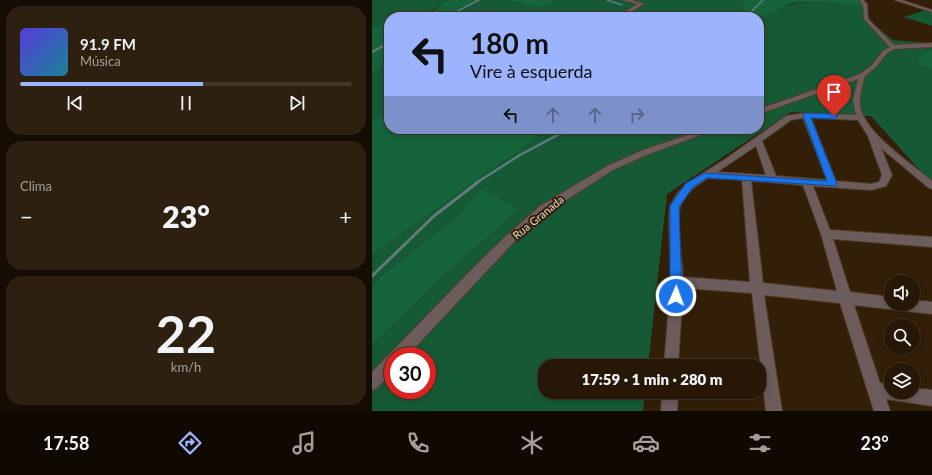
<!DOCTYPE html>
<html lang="pt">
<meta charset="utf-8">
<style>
body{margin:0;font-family:Lato,sans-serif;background:#2e2010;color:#f1f3f6;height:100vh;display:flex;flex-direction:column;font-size:15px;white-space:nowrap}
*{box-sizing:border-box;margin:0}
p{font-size:13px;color:#a49f9b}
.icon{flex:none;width:22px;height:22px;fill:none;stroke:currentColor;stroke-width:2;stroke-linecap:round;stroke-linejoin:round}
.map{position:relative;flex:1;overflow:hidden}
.sheet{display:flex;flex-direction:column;gap:6px;padding:6px;background:#150d03;width:372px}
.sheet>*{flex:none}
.banner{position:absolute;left:12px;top:12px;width:380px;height:122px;border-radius:16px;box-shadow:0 2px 6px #0003,0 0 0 1px #423628;background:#9cb4fd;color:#111;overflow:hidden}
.fabs{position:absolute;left:512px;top:275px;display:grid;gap:8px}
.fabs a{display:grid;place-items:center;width:36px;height:36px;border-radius:50%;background:#261706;box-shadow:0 2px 6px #0003,0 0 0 1px #423628;font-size:20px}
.speed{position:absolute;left:12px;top:347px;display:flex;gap:8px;font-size:20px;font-weight:700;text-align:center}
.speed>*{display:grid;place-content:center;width:52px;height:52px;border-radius:50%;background:#261706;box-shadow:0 2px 6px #0003,0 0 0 1px #423628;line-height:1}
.speed .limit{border:6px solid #d22;background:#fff;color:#111}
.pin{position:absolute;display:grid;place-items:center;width:34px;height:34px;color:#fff;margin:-41px -17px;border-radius:50% 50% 50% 0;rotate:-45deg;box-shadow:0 0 4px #0007}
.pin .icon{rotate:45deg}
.me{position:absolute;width:44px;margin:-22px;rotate:2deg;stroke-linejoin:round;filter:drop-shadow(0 0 3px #0008)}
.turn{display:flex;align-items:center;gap:14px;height:84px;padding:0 20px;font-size:18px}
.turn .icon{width:52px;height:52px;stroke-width:2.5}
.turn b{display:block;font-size:28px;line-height:34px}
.lanes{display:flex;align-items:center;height:38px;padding:0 20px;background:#0003;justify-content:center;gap:20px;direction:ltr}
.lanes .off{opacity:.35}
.big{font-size:30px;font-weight:800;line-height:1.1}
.sheet .card{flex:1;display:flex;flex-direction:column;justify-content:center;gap:6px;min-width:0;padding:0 14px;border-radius:16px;background:#2e2010}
.sheet .dial{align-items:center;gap:0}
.dial b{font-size:52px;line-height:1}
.song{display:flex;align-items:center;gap:12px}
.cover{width:48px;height:48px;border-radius:6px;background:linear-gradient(135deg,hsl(250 70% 55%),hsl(190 70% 35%))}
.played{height:4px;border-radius:2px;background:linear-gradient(90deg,#9cb4fd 55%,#423628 55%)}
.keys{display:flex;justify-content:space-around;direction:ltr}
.heat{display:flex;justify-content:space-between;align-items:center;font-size:22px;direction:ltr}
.trip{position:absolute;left:166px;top:359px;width:228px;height:40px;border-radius:16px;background:#261706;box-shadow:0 2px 6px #0003,0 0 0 1px #423628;font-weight:800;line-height:40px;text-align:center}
.tab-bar{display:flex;height:64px;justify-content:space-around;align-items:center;background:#0f0902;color:#a49f9b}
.tab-bar .icon{width:28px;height:28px}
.tab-bar .current{color:#9cb4fd}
.tab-bar b{font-size:18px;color:#f1f3f6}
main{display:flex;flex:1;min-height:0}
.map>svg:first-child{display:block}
.green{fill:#165935;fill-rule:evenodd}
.forest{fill:#15643b}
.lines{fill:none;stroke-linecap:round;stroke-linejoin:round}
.stream-far3{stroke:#617b7d;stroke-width:1.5}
.stream-far2{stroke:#617b7d;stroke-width:2}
.stream-far1{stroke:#617b7d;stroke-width:2.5}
.stream{stroke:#617b7d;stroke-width:3}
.minor-casing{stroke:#503d28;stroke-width:2}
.minor{fill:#6c5c5c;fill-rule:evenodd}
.route{fill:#1a73e8;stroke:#114b97}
.labels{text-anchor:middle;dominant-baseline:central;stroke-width:4;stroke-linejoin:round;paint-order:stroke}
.street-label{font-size:11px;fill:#e8dacd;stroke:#331f08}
</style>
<main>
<section class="sheet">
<div class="card">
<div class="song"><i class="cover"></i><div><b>91.9 FM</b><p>Música</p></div></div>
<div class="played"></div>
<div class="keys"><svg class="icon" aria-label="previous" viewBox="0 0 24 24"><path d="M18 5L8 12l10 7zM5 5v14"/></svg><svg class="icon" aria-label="pause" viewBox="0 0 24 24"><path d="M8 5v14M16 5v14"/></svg><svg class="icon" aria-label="next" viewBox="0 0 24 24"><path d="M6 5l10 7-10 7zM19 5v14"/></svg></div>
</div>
<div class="card"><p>Clima</p>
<div class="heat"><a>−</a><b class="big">23°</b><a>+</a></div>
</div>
<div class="card dial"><b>22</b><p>km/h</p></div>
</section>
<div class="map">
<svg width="560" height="411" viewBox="0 0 560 411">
<rect width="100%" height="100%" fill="#331f08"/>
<path class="green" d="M0,0h75l-6,3v3c-16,8 -34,11 -52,11v5l-17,5z
M110,0h22l37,8 16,-8h187l-1,13c27,7 27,-5 49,-9 24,-4 50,0 74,3v11l27,22 33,3 6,3v3l-11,6 -5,10 16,4v112l-8,-6 -53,-59 -80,-4 -124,82 -19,172h-103v26h100l-2,19h-271v-66l77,-74 71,-62 -39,-21 -25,29 -76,60 -8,10v-32l169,-122 -4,-4h222v-112h-308l5,-5zM21,356h34v34h-34z
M553,10l7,2v14l-28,-9z
M17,64v46l-17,10v-48z"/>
<path class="forest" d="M75,0h35l-26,12 -5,5h-45l26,-6 9,-5v-3z
M132,0h53l-16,8z
M372,0h117l5,7c-24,-3 -48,-7 -72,-4 -19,3 -31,22 -53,9z
M17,22v17l-6,2 6,2v21l-17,8v-45z
M560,49v20l-16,-4 5,-10z
M17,110v19h148l5,4 -170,122v-135z
M109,188l39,21 -71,62 -77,74v-58l8,-10 76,-60z"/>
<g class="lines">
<path class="stream-far3" d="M235,0l15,5
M74,17l33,-17
M374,17l17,-17
M11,46l6,-3"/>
<path class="stream-far2" d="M0,52l13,-7"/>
<path class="stream-far1" d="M104,183l44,-28 49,-26"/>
<path class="stream" d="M0,276l62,-60 44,-34"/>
<defs>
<path id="minor" d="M251,0h8l13,4 -22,13h-6l22,-13z
M487,0h4l4,4 1,15 26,26 38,-2v4l-38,2 -7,4 -11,14 -11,9c-3,10 -6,20 -5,30 5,28 51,57 72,75v8l-3,-1 -48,-40 11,27 -6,11 -15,4 -58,-4 17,44 102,7v10l-99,-8 17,53 41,5v7h22v-4l19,2v12l-78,-9 26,78 11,2v7h22v-4l19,2v16l-46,-7 4,12h-16l-34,-108 -76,-8 18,116h-16l-14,-118 -69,-5 -5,78h-14l7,-84 -2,-63 1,-13 7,-12 10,-11 37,-23 62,-44 20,-3 50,2 -3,-15 5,-21 -99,35v-5l101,-35 12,-9 11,-14 7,-4 -26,-28 -1,-15zM431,118l24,62 -51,-4 -14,-35 29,-21zM439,118l47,2 10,16 14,39 -3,7 -8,2 -35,-3zM384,146l10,29 -49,-3zM336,178l34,2 8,102 -67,-5c-1,-16 -8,-60 -2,-73 5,-12 16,-19 27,-26zM379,181l52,4 18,49 16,57 -74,-8z
M523,0h6l31,10v2z
M333,129h12l-68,25 -36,16 -65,42 -34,30 -107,114h-14v15l-16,17 -5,2v-18l103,-106 31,-30 34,-30 67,-40 36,-16z
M290,392h16l-1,19h-16z"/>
</defs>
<use href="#minor" class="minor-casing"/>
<use href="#minor" class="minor"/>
</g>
<path class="route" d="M434,113l28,1 4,2 -4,3 -23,-1 26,66 -1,2 -129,-8 -14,9 -14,20 3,89 -2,4 -4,1 -4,-1 -2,-4v-90l16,-23 19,-10 122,8 -24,-66z"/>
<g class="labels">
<g class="street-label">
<text transform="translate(166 217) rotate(-39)">Rua Granada</text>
</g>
</g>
</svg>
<div class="fabs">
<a><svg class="icon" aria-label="sound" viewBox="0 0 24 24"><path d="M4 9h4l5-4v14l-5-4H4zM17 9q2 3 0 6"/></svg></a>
<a><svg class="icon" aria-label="search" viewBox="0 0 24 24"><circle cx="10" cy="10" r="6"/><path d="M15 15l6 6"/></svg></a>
<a><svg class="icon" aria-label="layers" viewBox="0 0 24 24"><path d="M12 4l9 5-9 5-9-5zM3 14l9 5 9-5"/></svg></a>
</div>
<div class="speed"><div class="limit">30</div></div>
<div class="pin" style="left:462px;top:116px;background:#d93025"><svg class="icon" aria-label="arrive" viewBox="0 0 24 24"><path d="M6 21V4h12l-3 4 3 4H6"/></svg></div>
<svg class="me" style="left:304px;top:296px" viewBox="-20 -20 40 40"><circle r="17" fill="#1a73e8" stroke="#fff" stroke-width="3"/><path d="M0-11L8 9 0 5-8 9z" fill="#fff"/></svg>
<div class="trip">17:59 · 1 min · 280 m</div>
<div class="banner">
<div class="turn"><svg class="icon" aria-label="left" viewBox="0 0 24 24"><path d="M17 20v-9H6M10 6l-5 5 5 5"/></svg><div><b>180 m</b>Vire à esquerda</div></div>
<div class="lanes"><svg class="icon" aria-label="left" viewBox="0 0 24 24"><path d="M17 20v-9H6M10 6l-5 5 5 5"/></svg><svg class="icon off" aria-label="ahead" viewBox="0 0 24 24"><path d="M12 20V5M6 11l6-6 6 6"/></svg><svg class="icon off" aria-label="ahead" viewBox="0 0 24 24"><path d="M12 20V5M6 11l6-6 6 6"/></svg><svg class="icon off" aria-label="right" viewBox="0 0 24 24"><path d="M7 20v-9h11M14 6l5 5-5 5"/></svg></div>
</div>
</div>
</main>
<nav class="tab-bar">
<b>17:58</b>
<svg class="icon current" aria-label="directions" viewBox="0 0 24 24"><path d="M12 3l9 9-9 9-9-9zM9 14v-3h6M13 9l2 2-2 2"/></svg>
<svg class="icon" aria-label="music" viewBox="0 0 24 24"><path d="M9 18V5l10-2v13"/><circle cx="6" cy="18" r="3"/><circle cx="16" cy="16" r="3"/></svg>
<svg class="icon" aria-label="phone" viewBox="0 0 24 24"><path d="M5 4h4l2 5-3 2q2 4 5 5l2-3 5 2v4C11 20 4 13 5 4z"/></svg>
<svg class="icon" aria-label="climate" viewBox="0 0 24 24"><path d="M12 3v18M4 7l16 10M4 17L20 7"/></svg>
<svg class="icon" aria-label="car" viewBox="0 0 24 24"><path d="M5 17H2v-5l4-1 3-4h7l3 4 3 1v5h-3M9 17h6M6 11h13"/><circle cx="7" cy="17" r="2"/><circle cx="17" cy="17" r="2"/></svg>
<svg class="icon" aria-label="filters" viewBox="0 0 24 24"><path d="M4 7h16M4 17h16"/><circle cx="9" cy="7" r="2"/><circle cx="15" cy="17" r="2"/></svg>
<b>23°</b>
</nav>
